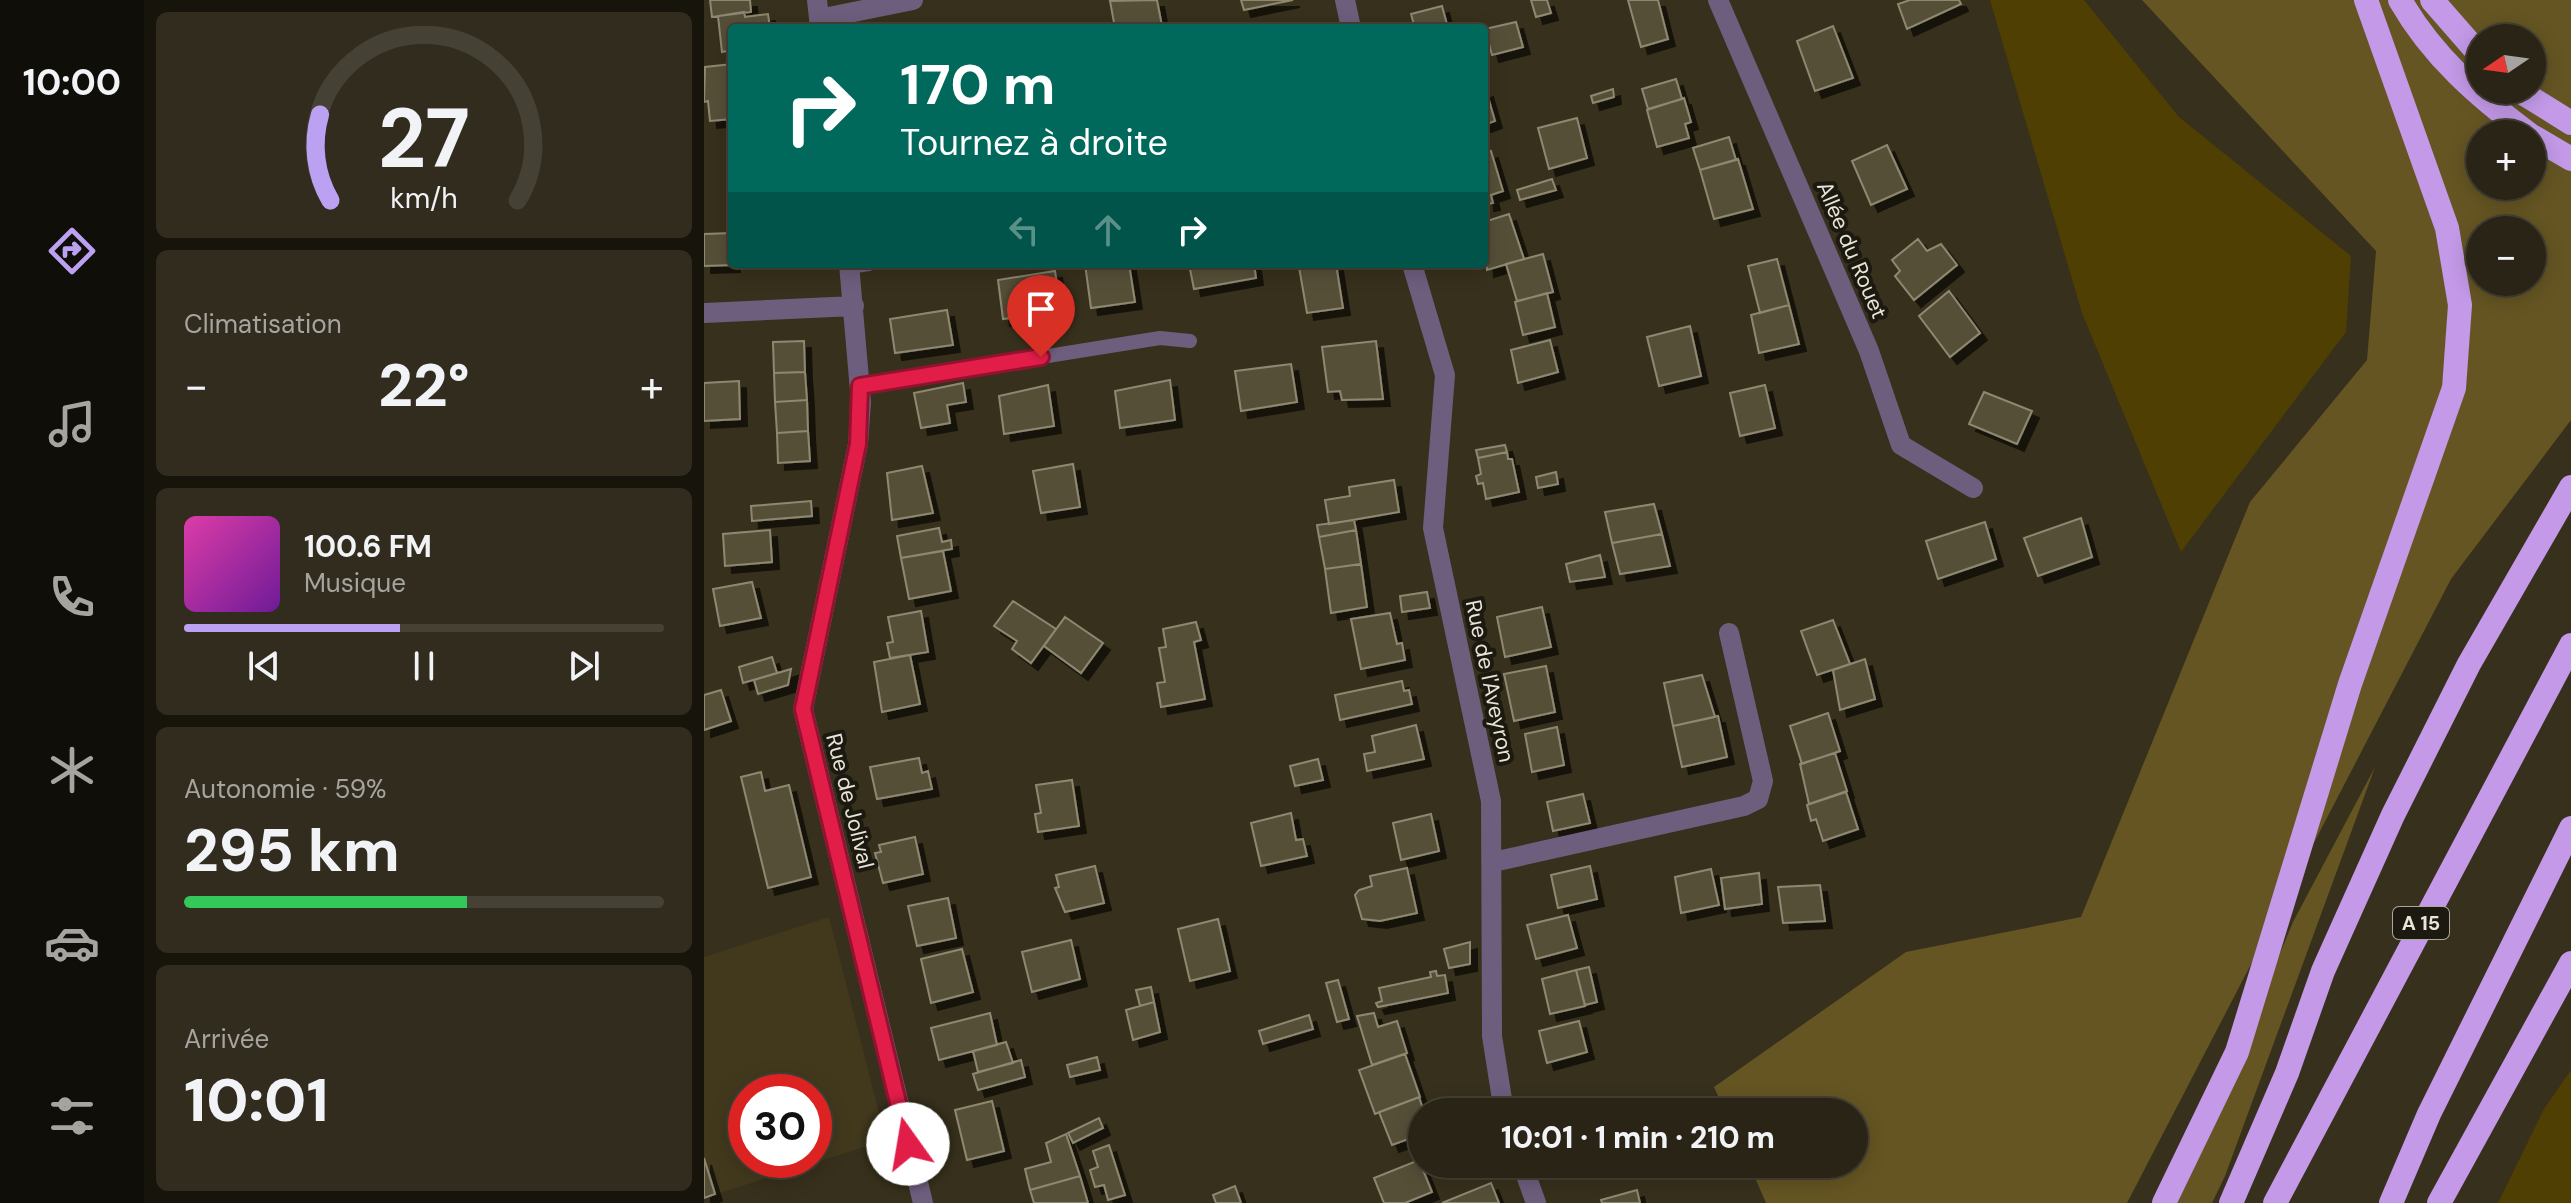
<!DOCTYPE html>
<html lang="fr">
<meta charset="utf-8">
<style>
body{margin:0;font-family:"DM Sans",sans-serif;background:#312c1e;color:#f1f3f6;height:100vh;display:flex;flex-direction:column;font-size:30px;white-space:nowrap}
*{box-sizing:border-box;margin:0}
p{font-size:26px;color:#a5a4a0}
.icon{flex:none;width:44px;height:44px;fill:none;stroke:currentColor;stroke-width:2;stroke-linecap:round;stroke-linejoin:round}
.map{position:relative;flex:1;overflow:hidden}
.side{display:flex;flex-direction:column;gap:12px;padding:12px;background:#17140c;width:560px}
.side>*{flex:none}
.guide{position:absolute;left:24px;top:24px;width:760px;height:244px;border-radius:8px;box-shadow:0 4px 20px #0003,0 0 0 2px #454134;background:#00695c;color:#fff;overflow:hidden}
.needle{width:52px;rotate:257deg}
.fabs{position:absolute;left:1762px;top:24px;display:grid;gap:16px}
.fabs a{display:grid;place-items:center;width:80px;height:80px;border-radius:50%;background:#292415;box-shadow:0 4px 20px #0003,0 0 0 2px #454134;font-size:40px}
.speed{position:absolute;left:24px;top:1074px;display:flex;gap:16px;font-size:40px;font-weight:700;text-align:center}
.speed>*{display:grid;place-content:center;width:104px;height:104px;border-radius:50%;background:#292415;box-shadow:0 4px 20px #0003,0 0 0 2px #454134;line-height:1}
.speed .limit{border:12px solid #d22;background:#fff;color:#111}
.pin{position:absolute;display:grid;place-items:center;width:68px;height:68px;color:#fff;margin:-82px -34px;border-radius:50% 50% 50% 0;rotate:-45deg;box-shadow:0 0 8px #0007}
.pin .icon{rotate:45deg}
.me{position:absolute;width:88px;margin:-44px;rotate:347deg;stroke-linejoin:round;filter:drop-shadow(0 0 6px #0008)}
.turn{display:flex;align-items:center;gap:28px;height:168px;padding:0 40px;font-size:36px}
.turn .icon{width:104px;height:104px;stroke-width:2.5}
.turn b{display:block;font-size:56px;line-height:68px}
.lanes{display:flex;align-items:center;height:76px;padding:0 40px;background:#0003;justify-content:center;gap:40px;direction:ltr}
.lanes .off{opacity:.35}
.big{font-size:60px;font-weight:800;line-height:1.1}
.side .card{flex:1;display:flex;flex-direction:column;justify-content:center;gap:12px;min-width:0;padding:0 28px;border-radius:12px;background:#312c1e}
.side .dial{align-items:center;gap:0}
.dial svg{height:208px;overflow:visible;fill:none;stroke:#454134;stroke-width:7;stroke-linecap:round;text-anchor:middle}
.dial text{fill:#f1f3f6;stroke:none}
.song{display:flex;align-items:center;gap:24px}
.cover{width:96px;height:96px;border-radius:12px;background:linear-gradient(135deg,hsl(320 70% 55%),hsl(280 70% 35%))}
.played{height:8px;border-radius:4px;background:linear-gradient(90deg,#bca0f2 45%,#454134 45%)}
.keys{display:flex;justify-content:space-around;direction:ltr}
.heat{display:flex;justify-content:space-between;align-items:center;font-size:44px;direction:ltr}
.charge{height:12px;border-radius:6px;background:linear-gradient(90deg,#34c759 59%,#454134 0)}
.trip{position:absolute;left:704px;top:1098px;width:460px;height:80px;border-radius:40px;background:#292415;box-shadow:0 4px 20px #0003,0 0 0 2px #454134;font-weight:800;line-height:80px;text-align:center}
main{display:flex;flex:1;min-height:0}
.dock{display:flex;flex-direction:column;width:144px;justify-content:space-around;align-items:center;background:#100e08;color:#a5a4a0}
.dock .icon{width:56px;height:56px}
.dock .current{color:#bca0f2}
.dock b{font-size:36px;color:#f1f3f6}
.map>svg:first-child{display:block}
.built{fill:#42391d;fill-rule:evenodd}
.green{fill:#4f3f03}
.forest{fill:#655523;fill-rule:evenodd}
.building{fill:#564f39;stroke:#8f8871;stroke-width:2;filter:url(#shadow)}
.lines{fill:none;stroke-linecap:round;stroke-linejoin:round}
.service{stroke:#6e5e7e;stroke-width:14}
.minor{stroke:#6e5e7e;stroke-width:20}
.motorway{stroke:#c399e8;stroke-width:24}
.route-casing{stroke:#92132f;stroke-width:20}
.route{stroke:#e11d48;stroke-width:14}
.labels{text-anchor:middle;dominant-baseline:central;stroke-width:8;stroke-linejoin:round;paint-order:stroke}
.shield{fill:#1b1910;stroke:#aaa79b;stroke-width:2}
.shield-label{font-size:20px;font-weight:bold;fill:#e8e4d7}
.street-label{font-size:22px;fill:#e8e4d7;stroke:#1b1910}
</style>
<main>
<nav class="dock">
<b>10:00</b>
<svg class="icon current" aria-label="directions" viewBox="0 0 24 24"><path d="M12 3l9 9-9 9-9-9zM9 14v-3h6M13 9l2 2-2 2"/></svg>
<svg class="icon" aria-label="music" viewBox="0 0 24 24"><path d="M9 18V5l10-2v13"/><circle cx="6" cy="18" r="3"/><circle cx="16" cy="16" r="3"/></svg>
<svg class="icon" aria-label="phone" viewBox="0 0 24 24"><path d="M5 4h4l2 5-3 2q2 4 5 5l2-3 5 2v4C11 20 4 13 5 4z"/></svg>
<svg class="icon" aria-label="climate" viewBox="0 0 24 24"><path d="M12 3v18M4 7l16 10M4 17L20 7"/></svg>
<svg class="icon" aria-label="car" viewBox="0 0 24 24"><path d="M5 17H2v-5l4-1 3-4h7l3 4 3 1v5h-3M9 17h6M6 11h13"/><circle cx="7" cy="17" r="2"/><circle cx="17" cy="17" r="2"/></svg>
<svg class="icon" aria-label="filters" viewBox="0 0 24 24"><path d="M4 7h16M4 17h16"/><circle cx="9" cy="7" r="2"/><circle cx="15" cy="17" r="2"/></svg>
</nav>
<section class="side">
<div class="card dial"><svg viewBox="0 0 100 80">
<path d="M14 69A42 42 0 1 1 86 69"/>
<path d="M14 69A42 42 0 0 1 10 36" stroke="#bca0f2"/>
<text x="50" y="56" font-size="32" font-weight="700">27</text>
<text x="50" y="72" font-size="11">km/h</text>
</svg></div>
<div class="card"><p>Climatisation</p>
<div class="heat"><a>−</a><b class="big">22°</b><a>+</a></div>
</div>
<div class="card">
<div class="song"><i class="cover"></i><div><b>100.6 FM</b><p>Musique</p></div></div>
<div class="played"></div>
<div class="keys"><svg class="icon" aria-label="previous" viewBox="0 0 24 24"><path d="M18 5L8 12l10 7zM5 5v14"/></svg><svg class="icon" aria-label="pause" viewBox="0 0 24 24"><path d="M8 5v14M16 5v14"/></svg><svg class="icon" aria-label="next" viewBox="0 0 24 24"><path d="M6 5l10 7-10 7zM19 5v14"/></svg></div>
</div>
<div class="card"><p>Autonomie · 59%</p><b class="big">295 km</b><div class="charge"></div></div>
<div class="card"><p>Arrivée</p><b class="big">10:01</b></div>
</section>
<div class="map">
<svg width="1867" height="1203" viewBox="0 0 1867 1203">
<defs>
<filter id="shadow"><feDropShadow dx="7" dy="7" stdDeviation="0" flood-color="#0009"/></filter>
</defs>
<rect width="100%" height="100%" fill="#37301c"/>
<path class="built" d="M125,917l57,223 -182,58v-241zM42,1092h68v68h-68z"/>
<path class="green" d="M1286,0h94l95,117 172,139 -5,76 -165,220 -99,-239z
M1867,1070v133h-73l46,-94z"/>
<path class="forest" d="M1438,0h429v420l-120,159 -324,624h-361l-17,-39h105v-52h-129l-11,-25 192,-135 175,-35 169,-415 117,-142 9,-109zM1776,38h52v52h-52zM1776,134h52v52h-52zM1776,230h52v52h-52z
M1671,767l-150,409 -13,27h-36l117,-281z"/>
<path class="building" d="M6,0h40l1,12 -39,5z
M453,0l5,26 -47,2 -5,-27z
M537,0h52l-49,10z
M827,0h16l4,13 -15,4z
M924,0h30l10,39 -27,8z
M1206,0h49l2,4 -54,25 -9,-25z
M738,6l6,22h-33l-4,-14z
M40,12l1,5 23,-3 2,14h-38v22l-10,2 -4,-36z
M812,22l7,25 -31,8 -7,-26z
M1129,26l20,52 -38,13 -18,-50z
M28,64v55l-22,2 -2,-20 -4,1 1,-35z
M972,79l6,20 -34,10 -6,-20z
M909,89l1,8 -21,6 -2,-7z
M782,90l9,31 -11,4v-34z
M980,98l7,24 -6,2 4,14 -32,9 -10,-37z
M873,118l10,40 -38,11 -11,-41z
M1025,137l7,23 -36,10 -7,-22z
M1183,145l20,44 -36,16 -19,-44z
M787,151l12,40 -12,4 2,8 -6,1 -3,-51z
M1034,159l15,50 -39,10 -14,-49z
M848,179l4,11 -36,10 -3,-10z
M805,214l15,45 -37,11 -3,-48z
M28,233l1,32 -29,1v-32z
M1214,239l9,12 14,-7 16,21 -43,35 -19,-24 5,-5 -8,-11z
M839,254l10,38 -36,9 -11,-37z
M1073,259l12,46 -29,8 -12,-47z
M381,264h44l6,38 -44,6z
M485,264h65l2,14 -62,11z
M632,264l7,44 -36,5 -8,-46z
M351,271l6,40 -58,8 -5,-39z
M1245,291l31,42 -30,24 -31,-41z
M843,293l8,34 -32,8 -8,-33z
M1085,305l10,39 -40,9 -8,-38z
M243,310l6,35 -58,8 -5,-34z
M986,326l11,50 -42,10 -12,-49z
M846,340l8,32 -40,11 -7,-33z
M100,341l1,31 -31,1 -1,-31z
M672,341l7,58 -41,1 -2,-9 -12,1 -6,-45z
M587,364l6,38 -56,9 -6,-40z
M101,372l2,28 -32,2 -1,-29z
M466,380l5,40 -55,8 -5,-37z
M35,381l1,38 -36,2v-38z
M259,383l3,19 -19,3 3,18 -29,5 -7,-35z
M344,385l6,41 -50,8 -5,-38z
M1061,385l10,43 -35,8 -10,-43z
M1280,392l48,19 -15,33 -48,-20z
M71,402l32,-2 1,31 -31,2z
M104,431l2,30 -32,2 -1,-30z
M801,445l2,7 -29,6 -2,-8z
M803,452l1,7h4l7,33 -33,7 -3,-16 -5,1 -2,-8 5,-2 -3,-16z
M369,464l7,43 -39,6 -8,-42z
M218,466l11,47 -41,7 -5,-47z
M852,472l2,12 -20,4 -2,-11z
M690,480l5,32 -70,12 -4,-24 25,-4 -1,-9z
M107,501l1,15 -60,5 -1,-15z
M950,504l8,30 -50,9 -7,-31z
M1377,518l11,39 -54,19 -14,-38z
M650,520l2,10 -37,7 -2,-12z
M1281,522l11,37 -58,20 -12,-38z
M235,528l3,14 9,-2 1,9 -51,9 -4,-22z
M66,530l2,32 -47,4 -2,-32z
M652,530l5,34 -36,5 -6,-32z
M958,534l8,32 -50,8 -8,-31z
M239,551l8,40 -42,8 -8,-41z
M896,555l5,22 -35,5 -4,-18z
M657,564l6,43 -36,6 -6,-44z
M48,582l9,36 -41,8 -7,-37z
M723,592l3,16 -28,4 -2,-16z
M309,601l43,28 -25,34 -19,-14 5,-8 -23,-15z
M838,607l9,40 -46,10 -8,-40z
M217,611l7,41 -38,6 -3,-15 6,-1 -5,-25z
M686,613l7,31 5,-1 3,17 -44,9 -10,-50z
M361,617l38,26 -22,30 -37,-27z
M1129,620l17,44 -33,11 -16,-44z
M492,622l5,18 -7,2 11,57 -44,8 -4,-24 8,-1 -6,-34 7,-1 -3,-18z
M206,655l10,49 -38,8 -8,-50z
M68,657l5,16 -34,10 -4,-16z
M1161,659l10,40 -35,11 -7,-40z
M842,666l9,46 -41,9 -10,-47z
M87,669l-3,16 -30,9 -4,-14z
M998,675l13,42 -42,9 -9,-43z
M698,681l2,10 5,-1 3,14 -72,16 -5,-25z
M17,690l10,31 -27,9v-35z
M1124,713l12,38 -38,13 -12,-38z
M1014,716l9,41 -45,10 -9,-41z
M712,725l8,34 -57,12 -3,-17 11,-2 -3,-16z
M853,727l7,38 -32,7 -7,-38z
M1131,753l12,38 -38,13 -9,-40z
M215,758l3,15 6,-2 4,18 -55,10 -7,-32z
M614,759l5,21 -28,6 -5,-20z
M57,772l4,19 24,-6 22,92 -43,11 -27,-111z
M368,780l7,46 -41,6 -3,-18 6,-1 -5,-28z
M1142,792l12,37 -35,12 -7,-22 -5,2 -4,-16z
M879,794l7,29 -37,8 -6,-29z
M587,813l5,27 7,-1 4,17 -46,10 -10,-43z
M727,814l8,37 -38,9 -8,-37z
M211,837l8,37 -40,9 -8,-30 6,-1 -2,-7z
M391,866l9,37 -39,9 -10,-24 4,-1 -3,-12z
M886,866l7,33 -39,9 -7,-33z
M703,868l10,45 -37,8 -18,-2 -7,-24 4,-5 13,-4 -2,-10z
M1007,869l8,36 -38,8 -6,-36z
M1055,873l3,31 -37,5 -4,-31z
M1116,885l5,36 -42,2 -5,-36z
M244,898l8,40 -39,8 -9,-40z
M864,915l9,33 -41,11 -9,-34z
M514,919l12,52 -40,10 -12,-52z
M367,940l9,39 -48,13 -10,-40z
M766,942v22l-21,4 -5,-19z
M258,949l11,43 -42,11 -10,-44z
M885,967l8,35 -12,3 -9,-35z
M872,970l9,36 -35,8 -8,-35z
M732,971l1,5 8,-1 3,18 -70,14 -2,-4 6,-2 -3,-13 52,-11 -1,-5z
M634,980l11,39 -12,3 -11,-39z
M447,987l3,15 -14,4 -4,-16z
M450,1002l6,30 -27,8 -7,-30z
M286,1013l7,32 -58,15 -8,-32z
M670,1013l4,14 19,-6 10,32 -35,12 -15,-49z
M605,1015l4,14 -50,15 -4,-13z
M875,1021l8,31 -40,11 -8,-32z
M302,1042l7,21 -35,9 -5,-21z
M701,1054l15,43 -45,17 -16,-44z
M393,1057l3,13 -30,7 -3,-12z
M317,1060l4,17 -47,13 -5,-16z
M715,1097l5,15 -2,22 -30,11 -13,-33z
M288,1101l12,50 -37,9 -12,-50z
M395,1118l4,10 -30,15 -5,-10z
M362,1134l14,42 -50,14 -5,-21 26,-7 -5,-19z
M405,1145l16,50 -17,5 -4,-15 -9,2 -5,-17 8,-3 -5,-16z
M0,1158l11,36 -11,4z
M715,1160l13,32 -27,11h-21l-10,-25z
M376,1176l8,27h-54l-4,-13z
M787,1183l8,20h-57z
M531,1186l6,17h-25l-3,-8z
M933,1190l3,13h-38l-1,-3z"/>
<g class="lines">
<path class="service" d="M145,267l20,-3
M156,386l300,-48 30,3"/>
<path class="minor" d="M113,0l3,28
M641,0l6,28
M1014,0l151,351 32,94 72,43
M115,19l94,-19
M145,264l12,138 -3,42 -55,265 120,494
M708,264l33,111 -12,153 58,273 1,235 12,76
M0,313l150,-7
M789,862l251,-56 14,-7 5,-18 -34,-148
M818,1164l14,39"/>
<path class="motorway" d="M1696,0c32,56 78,96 129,134
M1728,0l48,55
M1814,90l53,33
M1828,136l39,23
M1460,1203l73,-151 113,-368 104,-296 6,-83 -13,-77 -81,-228
M1527,1203l56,-130 36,-102 70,-156 76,-151 102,-177
M1571,1203l296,-558
M1687,1203l38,-89 142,-286
M1735,1203l132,-240"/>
</g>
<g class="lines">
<defs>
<path id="route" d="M204,1144l-105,-435 55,-265 2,-58 181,-29"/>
</defs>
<use href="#route" class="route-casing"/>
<use href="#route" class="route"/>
</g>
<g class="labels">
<rect class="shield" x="1689" y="907" width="56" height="32" rx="6"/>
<g class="shield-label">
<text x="1717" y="923">A 15</text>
</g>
<g class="street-label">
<text transform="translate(1148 250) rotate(67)">Allée du Rouet</text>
<text transform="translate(786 681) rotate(78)">Rue de l'Aveyron</text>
<text transform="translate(146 801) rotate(76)">Rue de Jolival</text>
</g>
</g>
</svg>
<div class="fabs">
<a><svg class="needle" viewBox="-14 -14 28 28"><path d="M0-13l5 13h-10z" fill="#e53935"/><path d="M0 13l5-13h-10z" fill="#a5a4a0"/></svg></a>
<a>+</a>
<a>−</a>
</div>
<div class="speed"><div class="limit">30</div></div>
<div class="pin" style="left:337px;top:357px;background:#d93025"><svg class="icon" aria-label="arrive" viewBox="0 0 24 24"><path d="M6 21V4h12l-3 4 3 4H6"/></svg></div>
<svg class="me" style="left:204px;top:1144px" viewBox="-20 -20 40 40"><circle r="19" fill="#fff"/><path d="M0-13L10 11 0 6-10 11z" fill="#e11d48"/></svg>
<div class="trip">10:01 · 1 min · 210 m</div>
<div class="guide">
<div class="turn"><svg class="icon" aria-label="right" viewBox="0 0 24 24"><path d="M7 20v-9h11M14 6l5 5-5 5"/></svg><div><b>170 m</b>Tournez à droite</div></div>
<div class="lanes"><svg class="icon off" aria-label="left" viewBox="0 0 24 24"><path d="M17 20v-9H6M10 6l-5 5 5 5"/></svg><svg class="icon off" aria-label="ahead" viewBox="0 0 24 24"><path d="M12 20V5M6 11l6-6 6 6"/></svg><svg class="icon" aria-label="right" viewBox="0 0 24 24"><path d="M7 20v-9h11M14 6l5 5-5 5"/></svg></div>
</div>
</div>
</main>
